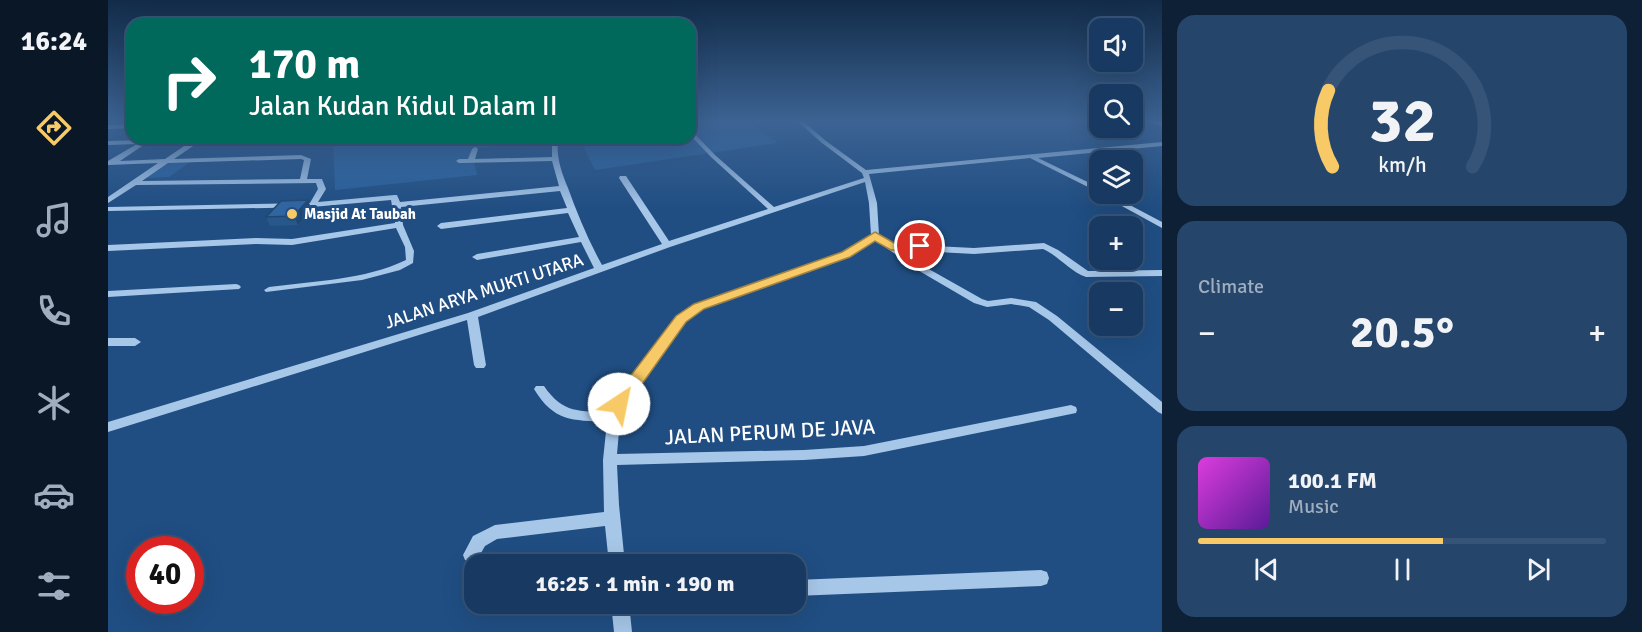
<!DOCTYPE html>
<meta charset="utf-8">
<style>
body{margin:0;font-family:Signika,sans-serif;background:#25456b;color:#f1f3f6;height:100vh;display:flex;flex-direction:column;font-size:22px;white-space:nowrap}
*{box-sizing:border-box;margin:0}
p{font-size:20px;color:#9fadbe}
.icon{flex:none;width:33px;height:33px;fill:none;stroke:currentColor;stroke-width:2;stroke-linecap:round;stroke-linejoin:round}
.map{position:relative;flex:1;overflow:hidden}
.details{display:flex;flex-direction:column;gap:15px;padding:15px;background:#0d2036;width:480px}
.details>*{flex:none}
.hud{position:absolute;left:18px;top:18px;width:570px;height:126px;border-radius:18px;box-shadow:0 6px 24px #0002,0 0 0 2px #365477;background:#00695c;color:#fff;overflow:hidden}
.fabs{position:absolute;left:981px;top:18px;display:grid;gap:12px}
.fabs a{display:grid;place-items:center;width:54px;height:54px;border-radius:12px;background:#183a62;box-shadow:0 6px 24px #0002,0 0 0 2px #365477;font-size:30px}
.speed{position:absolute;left:18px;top:536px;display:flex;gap:12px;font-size:30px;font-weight:700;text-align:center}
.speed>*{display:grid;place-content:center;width:78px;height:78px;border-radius:50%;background:#183a62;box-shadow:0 6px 24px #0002,0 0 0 2px #365477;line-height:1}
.speed .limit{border:9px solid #d22;background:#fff;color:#111}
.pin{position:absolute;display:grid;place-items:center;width:51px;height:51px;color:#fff;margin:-26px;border:3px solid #fff;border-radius:50%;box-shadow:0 2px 6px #0007}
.me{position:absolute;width:66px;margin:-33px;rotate:34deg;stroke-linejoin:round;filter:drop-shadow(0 0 4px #0008)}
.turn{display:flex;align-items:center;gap:21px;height:126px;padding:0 24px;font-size:27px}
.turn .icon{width:78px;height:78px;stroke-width:2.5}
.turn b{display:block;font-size:42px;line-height:51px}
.big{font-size:45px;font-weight:700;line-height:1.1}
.details .card{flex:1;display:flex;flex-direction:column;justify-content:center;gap:9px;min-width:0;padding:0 21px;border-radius:18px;background:#25456b}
.details .dial{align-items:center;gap:0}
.dial svg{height:156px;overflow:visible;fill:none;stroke:#365477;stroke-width:7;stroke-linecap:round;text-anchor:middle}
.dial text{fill:#f1f3f6;stroke:none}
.song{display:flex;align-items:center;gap:18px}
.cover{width:72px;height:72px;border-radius:9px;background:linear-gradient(135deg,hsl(300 70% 55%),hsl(270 70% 35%))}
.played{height:6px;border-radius:3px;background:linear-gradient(90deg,#f7ca67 60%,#365477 60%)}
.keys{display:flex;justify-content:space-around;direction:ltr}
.heat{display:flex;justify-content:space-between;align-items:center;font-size:33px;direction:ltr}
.trip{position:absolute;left:356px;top:554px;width:342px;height:60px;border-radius:18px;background:#183a62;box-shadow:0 6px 24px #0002,0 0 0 2px #365477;font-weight:700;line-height:60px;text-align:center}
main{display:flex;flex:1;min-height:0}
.menu{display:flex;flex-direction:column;width:108px;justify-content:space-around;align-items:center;background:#0a1727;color:#9fadbe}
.menu .icon{width:42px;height:42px}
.menu .active{color:#f7ca67}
.menu b{font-size:27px;color:#f1f3f6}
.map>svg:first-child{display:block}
.green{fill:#29609c}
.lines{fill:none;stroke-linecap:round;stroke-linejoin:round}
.minor{fill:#a7c7e9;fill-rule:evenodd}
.wall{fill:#28578a}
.shaded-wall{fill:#214771}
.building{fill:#2f65a1;stroke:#214771;stroke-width:1.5}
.route{fill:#f7ca67;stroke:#a18343;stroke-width:1.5}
.poi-dot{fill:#f7ca67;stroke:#204e83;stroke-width:2}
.labels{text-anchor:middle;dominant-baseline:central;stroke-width:6;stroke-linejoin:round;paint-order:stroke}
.far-poi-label{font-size:15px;font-weight:bold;fill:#fff;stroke:#204e83;text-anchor:start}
.street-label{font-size:18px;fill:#fff;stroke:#204e83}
.near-street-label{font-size:21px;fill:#fff;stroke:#204e83}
</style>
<main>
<nav class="menu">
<b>16:24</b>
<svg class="icon active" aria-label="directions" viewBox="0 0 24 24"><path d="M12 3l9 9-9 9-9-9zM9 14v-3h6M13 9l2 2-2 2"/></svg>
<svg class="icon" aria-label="music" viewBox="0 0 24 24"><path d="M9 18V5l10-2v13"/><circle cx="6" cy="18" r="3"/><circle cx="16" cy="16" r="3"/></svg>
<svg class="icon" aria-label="phone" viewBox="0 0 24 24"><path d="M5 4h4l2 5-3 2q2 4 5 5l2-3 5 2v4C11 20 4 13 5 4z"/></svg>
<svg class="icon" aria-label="climate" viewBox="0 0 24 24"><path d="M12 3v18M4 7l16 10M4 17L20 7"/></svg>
<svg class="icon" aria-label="car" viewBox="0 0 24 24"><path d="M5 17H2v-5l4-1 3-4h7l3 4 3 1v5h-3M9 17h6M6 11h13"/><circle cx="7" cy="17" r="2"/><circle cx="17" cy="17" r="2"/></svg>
<svg class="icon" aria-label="filters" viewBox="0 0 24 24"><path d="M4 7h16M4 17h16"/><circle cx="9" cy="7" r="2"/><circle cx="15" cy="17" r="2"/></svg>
</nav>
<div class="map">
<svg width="1054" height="632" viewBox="0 0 1054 632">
<rect width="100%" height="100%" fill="#204e83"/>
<path class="green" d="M582,121h57l31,22 -183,27 -16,-32h111z
M225,138h193l2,4 -57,7 6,26 -142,15z
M82,162l-21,15 -23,1 22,-15z"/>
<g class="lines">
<path class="minor" d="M689,121h6l23,20 40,29 296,-28v4l-124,12 62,30v5l-70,-35 -161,16 8,29 2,32 14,9 81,4 70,-5 14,7 30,21 74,-1v6l-76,1c-17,-6 -27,-21 -43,-28l-69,5 -73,-4 26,18 55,31 6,2 23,-3 25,4 21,14 105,86v12l-4,-2 -109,-92 -20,-13 -18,-3 -24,3 -13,-4 -53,-31 -46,-32 -26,17 -146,52 -13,9 -11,11 -48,65 -11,26 -3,34 187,-4 60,-4 207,-41 5,2 1,3 -1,3 -212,43 -60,4 -187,5 2,40 6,59h-16l-4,-38 -108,13 -12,7 -8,14 -6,3 -6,-3 -2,-5 10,-19 22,-11 109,-13 -1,-52 4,-38c-35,-2 -53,0 -73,-33l2,-3h8c19,28 36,25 66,26 8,-23 25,-41 40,-59 14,-18 25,-36 45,-48l148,-52 28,-18 -2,-32 -4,-21 -195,65 -192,70 8,48 -2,3h-8l-2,-3 -7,-45 -359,112v-10l360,-109 126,-45 -13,-26 -104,18 -5,-3 5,-3 102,-17 -11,-24 -127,16 -4,-3 4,-3 126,-15 -7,-17 -159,16 2,18 11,26 -1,12 -13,7 -38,10 -96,12 -2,-2 5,-3c46,-6 95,-7 137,-27l-1,-13 -9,-19 -104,17 -36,-1 -148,7v-6l148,-7 36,1 103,-16 -4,-23 -79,7 -204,4v-4l202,-4 8,-14 -2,-6 -180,2 -28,18v-6l50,-34 -50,2v-4l29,-17 -29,1v-4l35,-1 4,-2h7l-34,23 45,-2 31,-21h98l-3,2 -92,2 -25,17 127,-4 10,4 -4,20h15l4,10 -8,13 76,-7h3l3,7 159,-16 -7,-25 -93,2 -3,-2 3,-2h9l4,-10 3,-2 3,2 -3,10 77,-2v-19h6c-2,19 3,33 10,50 9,25 20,52 34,77l60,-21 -43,-66 1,-2h6l43,65 99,-32 -57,-52 -21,-22v-6l25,26 59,52 90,-29 -2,-5 -40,-30zM193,159l3,1 -4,19 -158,2 26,-18z
M1041,121l13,1v4l-12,-4z
M24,124v4l-24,1v-4z
M992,194h9l53,28v6z
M128,284l3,1 2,2 -2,2 -131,8v-6z
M0,338h27l6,4 -6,4h-27z
M933,570l6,2 2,6 -2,6 -6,2 -246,10v-16z
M503,603h18l3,29h-18z"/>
</g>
<path class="wall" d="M200,200l3,9 -13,16 -28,1 -4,-9z"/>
<path class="shaded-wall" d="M200,200l3,9 -13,16 -4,-9z"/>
<path class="building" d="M200,200l-14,16 -28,1 15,-16z"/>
<linearGradient id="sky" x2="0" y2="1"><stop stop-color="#122b48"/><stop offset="0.58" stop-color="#3c6393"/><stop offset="1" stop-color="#3c6393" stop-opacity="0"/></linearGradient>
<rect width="1054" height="209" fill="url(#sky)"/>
<path class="route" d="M767,232l19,11h26l5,3 -5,4h-29l-16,-9 -25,16 -146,52 -18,13 -61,86h-12l-2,-4 2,-5 63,-83 18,-12 148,-52z"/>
<circle class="poi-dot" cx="184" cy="214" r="6"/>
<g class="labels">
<g class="far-poi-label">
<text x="196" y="214">Masjid At Taubah</text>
</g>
<g class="street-label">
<text transform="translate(376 291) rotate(-18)">JALAN ARYA MUKTI UTARA</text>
</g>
<g class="near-street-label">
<text transform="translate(662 432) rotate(-3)">JALAN PERUM DE JAVA</text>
</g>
</g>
</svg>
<div class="fabs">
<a><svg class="icon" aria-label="sound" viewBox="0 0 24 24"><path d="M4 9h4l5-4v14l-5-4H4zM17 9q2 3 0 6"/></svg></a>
<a><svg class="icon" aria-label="search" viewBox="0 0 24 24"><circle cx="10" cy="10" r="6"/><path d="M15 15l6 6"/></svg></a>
<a><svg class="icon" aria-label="layers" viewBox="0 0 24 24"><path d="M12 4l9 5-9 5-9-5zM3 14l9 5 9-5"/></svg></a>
<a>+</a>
<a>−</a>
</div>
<div class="speed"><div class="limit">40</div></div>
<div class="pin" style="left:812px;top:246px;background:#d93025"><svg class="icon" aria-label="arrive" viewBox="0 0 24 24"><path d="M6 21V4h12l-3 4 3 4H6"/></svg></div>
<svg class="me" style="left:511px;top:404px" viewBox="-20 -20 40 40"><circle r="19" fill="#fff"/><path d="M0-13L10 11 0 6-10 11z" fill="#f7ca67"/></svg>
<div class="trip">16:25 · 1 min · 190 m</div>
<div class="hud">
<div class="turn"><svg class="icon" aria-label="right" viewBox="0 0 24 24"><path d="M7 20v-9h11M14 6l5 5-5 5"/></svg><div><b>170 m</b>Jalan Kudan Kidul Dalam II</div></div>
</div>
</div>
<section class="details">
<div class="card dial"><svg viewBox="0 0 100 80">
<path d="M14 69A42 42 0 1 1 86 69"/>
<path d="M14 69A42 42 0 0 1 12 30" stroke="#f7ca67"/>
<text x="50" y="56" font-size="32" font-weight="700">32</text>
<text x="50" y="72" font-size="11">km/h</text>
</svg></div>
<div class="card"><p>Climate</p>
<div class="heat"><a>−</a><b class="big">20.5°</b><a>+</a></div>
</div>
<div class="card">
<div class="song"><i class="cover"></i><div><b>100.1 FM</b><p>Music</p></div></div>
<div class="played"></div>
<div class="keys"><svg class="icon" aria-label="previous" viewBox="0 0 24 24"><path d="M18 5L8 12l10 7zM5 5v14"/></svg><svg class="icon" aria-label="pause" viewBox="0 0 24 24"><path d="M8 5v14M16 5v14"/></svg><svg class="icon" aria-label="next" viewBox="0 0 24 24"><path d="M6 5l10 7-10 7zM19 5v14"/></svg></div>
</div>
</section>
</main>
